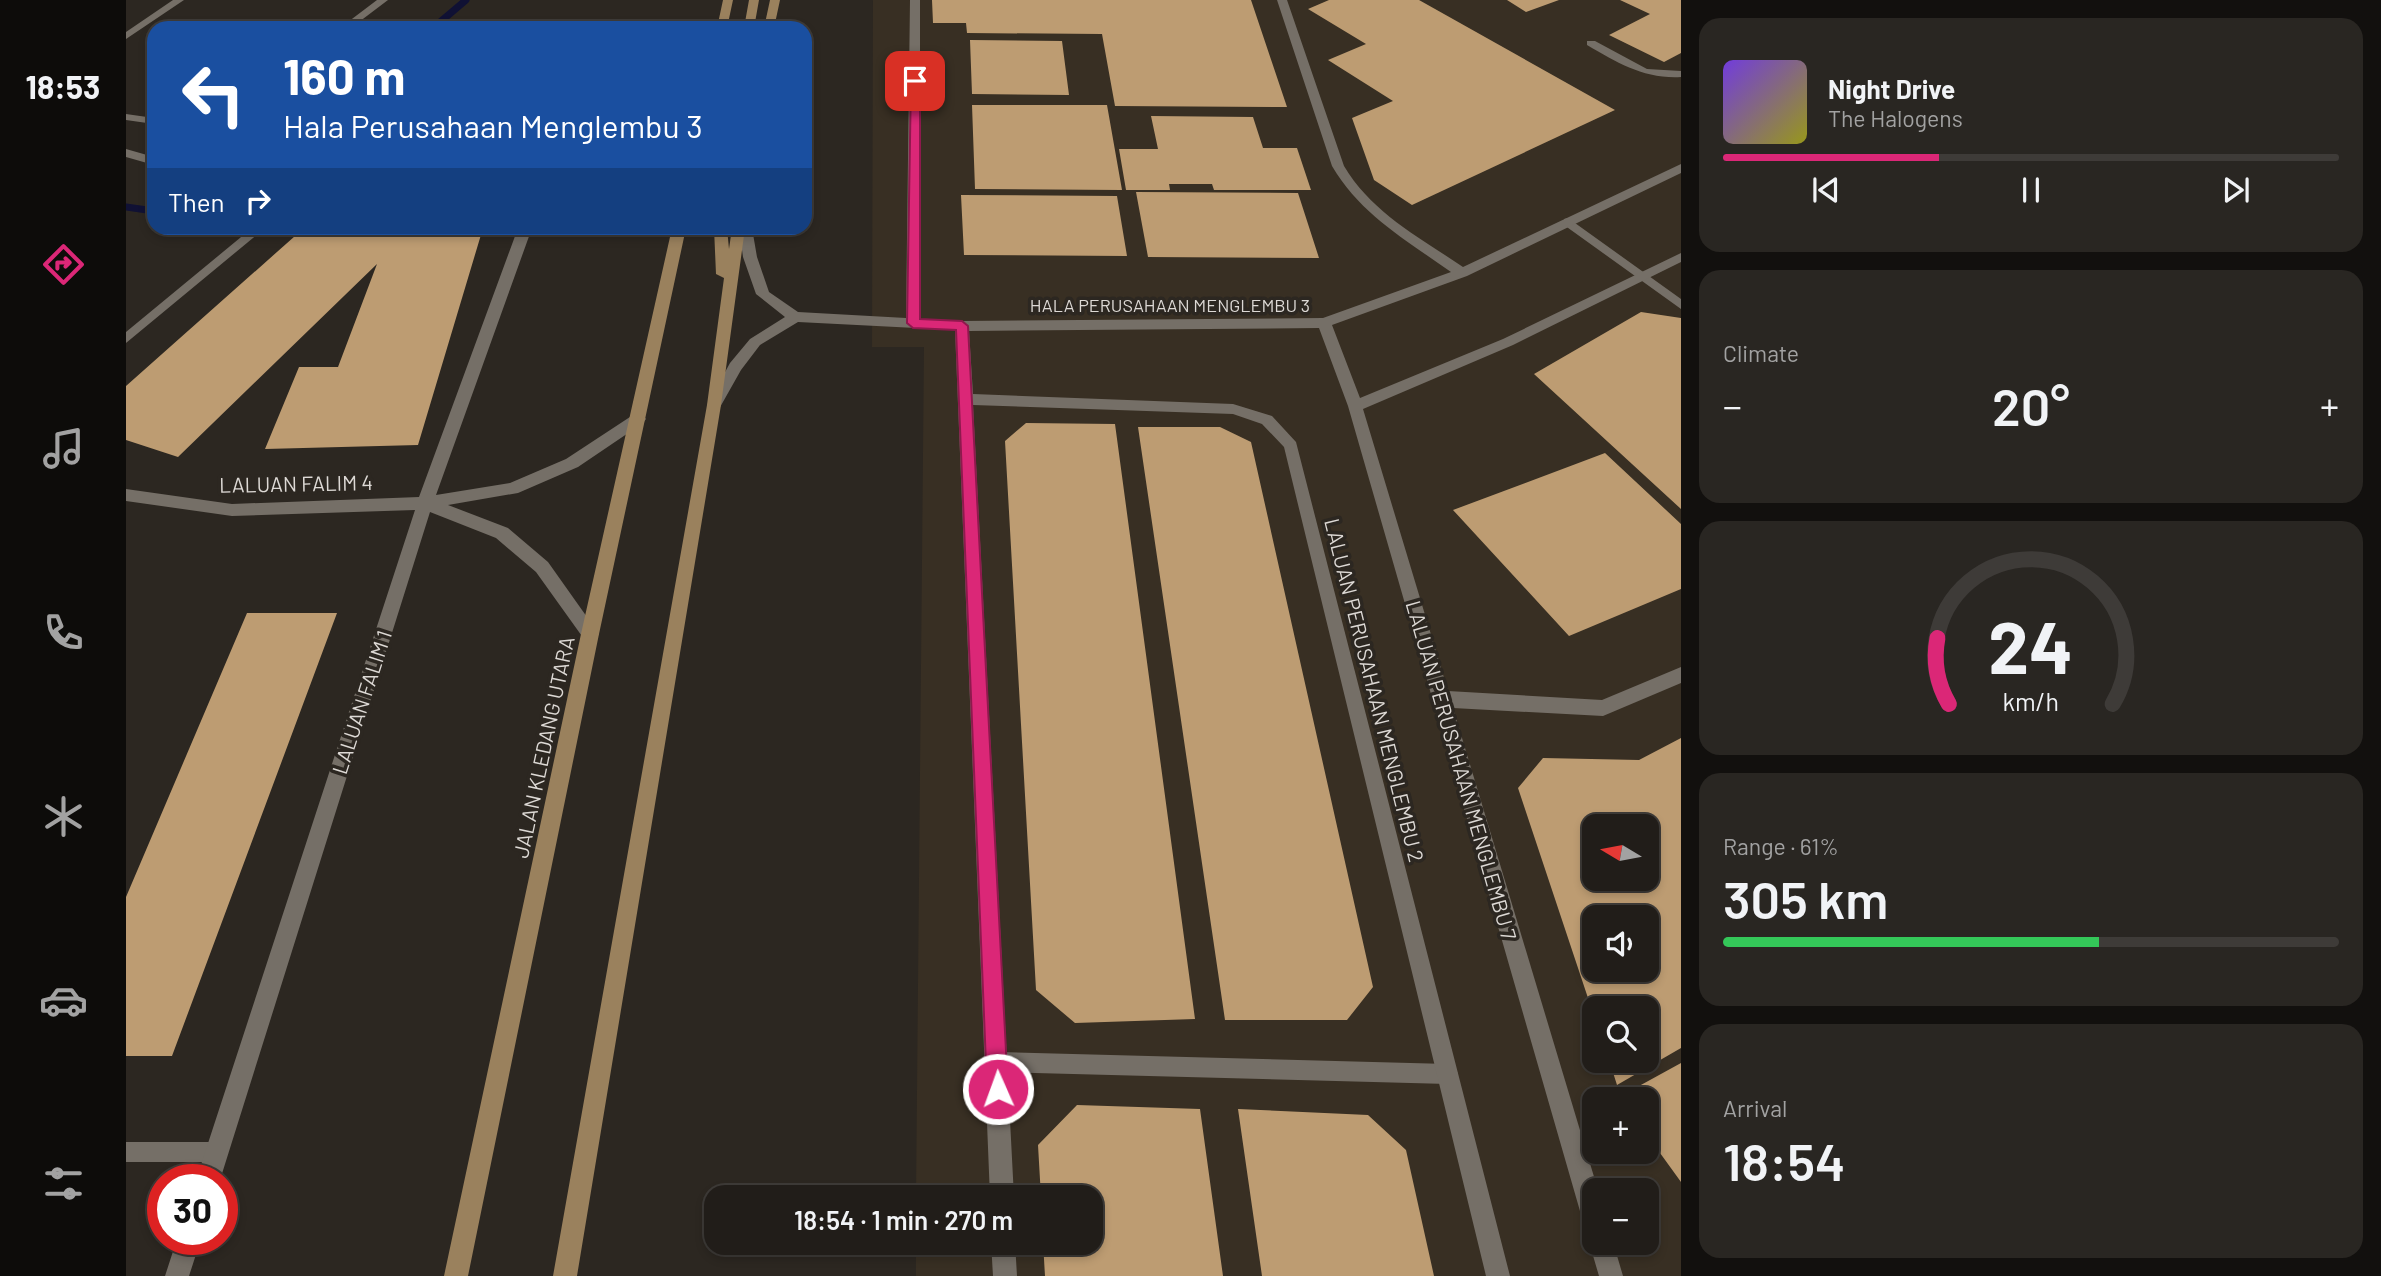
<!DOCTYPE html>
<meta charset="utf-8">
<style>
body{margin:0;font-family:Barlow,sans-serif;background:#292622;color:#f1f3f6;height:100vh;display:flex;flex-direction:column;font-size:26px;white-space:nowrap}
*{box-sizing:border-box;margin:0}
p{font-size:23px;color:#a2a2a2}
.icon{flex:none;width:38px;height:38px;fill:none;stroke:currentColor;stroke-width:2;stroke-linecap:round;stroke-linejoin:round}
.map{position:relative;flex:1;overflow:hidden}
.drawer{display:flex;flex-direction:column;gap:18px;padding:18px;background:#12100e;width:700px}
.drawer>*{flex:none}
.hud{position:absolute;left:21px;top:21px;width:665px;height:214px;border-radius:21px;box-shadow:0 4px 10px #0003,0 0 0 2px #3e3b38;background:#1a4fa0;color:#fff;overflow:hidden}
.needle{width:46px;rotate:280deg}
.tools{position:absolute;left:1456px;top:814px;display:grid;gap:14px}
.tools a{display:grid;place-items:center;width:77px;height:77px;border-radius:14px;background:#211d19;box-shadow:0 4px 10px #0003,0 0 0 2px #3e3b38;font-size:35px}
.speed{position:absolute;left:21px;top:1164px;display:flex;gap:14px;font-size:35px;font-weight:700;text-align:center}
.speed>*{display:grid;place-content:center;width:91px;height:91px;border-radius:50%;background:#211d19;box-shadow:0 4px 10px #0003,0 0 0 2px #3e3b38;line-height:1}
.speed .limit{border:10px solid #d22;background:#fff;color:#111}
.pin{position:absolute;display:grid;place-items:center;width:60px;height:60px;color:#fff;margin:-30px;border-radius:14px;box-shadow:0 4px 10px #0006}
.me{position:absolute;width:77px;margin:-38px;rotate:358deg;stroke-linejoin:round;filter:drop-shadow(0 0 5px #0008)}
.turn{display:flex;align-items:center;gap:24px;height:147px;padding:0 21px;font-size:32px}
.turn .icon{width:91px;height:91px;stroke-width:2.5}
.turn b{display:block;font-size:49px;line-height:60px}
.then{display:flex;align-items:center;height:66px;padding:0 21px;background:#0003;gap:14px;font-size:26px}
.big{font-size:52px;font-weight:600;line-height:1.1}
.drawer .widget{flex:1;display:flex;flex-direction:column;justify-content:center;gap:10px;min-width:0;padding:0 24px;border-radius:21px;background:#292622}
.drawer .dial{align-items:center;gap:0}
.dial svg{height:182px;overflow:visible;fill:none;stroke:#3e3b38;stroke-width:7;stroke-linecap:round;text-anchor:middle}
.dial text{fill:#f1f3f6;stroke:none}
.song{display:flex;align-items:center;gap:21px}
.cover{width:84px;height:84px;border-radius:10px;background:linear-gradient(135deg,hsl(260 70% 55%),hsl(60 70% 35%))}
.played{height:7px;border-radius:4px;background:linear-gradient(90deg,#db2777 35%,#3e3b38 35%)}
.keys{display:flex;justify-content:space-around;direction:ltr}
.heat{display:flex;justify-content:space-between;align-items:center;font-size:38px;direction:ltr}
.charge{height:10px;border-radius:5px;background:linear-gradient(90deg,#34c759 61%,#3e3b38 0)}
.trip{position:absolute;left:578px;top:1185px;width:399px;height:70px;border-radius:21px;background:#211d19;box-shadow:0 4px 10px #0003,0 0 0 2px #3e3b38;font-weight:600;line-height:70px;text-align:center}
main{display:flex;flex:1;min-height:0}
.tabs{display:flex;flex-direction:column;width:126px;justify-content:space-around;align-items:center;background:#0d0c0a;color:#a2a2a2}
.tabs .icon{width:49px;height:49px}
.tabs .current{color:#db2777}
.tabs b{font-size:32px;color:#f1f3f6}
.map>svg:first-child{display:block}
.built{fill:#382f23;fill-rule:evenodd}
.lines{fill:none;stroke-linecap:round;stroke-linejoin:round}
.stream{stroke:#101134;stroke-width:7}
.building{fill:#bd9c72;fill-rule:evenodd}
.service{fill:#756f67;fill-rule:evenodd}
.minor{fill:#756f67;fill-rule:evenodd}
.secondary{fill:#9a815d;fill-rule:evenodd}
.route{fill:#db2777;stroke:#8e194d;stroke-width:2}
.labels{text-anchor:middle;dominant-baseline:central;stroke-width:7;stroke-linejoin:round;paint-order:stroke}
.far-street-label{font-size:18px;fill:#ddd9d5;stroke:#2c2721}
.street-label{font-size:21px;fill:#ddd9d5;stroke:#2c2721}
</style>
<main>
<nav class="tabs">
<b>18:53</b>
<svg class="icon current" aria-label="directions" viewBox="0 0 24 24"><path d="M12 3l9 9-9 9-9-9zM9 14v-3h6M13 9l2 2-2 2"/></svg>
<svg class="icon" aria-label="music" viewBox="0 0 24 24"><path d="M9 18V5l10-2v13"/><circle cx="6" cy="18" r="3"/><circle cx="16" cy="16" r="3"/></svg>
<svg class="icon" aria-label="phone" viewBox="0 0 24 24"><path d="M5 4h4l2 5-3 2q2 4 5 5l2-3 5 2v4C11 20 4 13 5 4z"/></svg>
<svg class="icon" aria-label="climate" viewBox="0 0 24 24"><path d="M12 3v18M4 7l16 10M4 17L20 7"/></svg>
<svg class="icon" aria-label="car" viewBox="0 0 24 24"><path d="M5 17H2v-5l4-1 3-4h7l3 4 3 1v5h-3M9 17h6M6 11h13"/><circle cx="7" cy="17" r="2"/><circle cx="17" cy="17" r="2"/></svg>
<svg class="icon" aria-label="filters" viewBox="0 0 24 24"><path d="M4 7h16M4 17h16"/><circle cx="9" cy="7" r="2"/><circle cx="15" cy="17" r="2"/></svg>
</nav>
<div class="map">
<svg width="1555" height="1276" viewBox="0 0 1555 1276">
<rect width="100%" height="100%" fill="#2c2721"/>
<path class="built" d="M747,0h808v1276h-765v-33l174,-1v-45h-174l8,-850h-52zM1468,826h53v52h-53zM1468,917h53v53h-53zM1468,1008h53v52h-53zM1468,1099h53v53h-53zM1468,1190h53v52h-53z"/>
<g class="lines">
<path class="stream" d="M307,28l33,-28
M0,207l28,4"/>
</g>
<path class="building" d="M806,0h319l36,107 -172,-1 -13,-72 -135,-1 -1,-10h-33z
M1203,0h90l196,110 -203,95 -38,-25 -22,-62 41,-17 -65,-41 38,-16 -58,-35z
M1381,0h52l-33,12z
M1494,0h61v53l-17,9 -55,-27 41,-21z
M844,40l92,1 7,54 -97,-1z
M846,105h135l15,85 -147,-1z
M1025,116l102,1 10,31h34l14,42h-97l-2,-6h-43l1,6h-44l-7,-41h39z
M1010,192l162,1 21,65 -171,-1z
M835,195l156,1 10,60 -163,-1z
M178,228h179l-65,217 -153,4 34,-82h39l39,-103 -199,193 -52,-17v-54z
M1515,312l40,6v191l-147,-135z
M900,423l89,1 80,595 -120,4 -39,-33 -31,-549z
M1012,427h82l31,15 122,545 -26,33h-122z
M1479,453l76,71v65l-112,47 -116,-126z
M121,613h90l-165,443h-46v-159z
M1555,738v310l-64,37 -8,-25h38v-52h-53v8l-76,-228 25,-30 96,2zM1468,826h53v52h-53zM1468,917h53v53h-53z
M1555,1063v119l-34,-47v-36h-27l-1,-2z
M951,1105l123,4 23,167h-178l-2,-34h47v-45h-49l-3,-52z
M1112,1109l130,6 38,35 28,126h-172z"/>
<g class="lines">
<path class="service" d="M47,0h11l-58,39v-7z
M251,0h11l-37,28h-11z
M1461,41h8l52,28 34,2v6c-37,2 -63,-14 -94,-32z
M0,114l28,4v6l-28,-4z
M1442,218l113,81v10l-117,-84v-6z
M126,228h13l-139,115v-11z
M871,1052l451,12 7,3 3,7 -3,7 -7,3 -451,-12 -7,-3 -3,-7 3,-7z
M0,1142h90l7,3 3,7 -3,7 -7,3h-90z"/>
<path class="minor" d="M784,0h10v319l42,2 361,-3 128,-46c-45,-32 -90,-57 -119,-106l-55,-166h10l57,166c28,47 75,71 119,101l218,-103v9l-214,103 -135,49 28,73 143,-59 178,-86v9l-168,83 -150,64 85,282 154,9 79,-33v16l-78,33 -150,-8 145,482h-4v40l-8,-4 -4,-8 -234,-812 -29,-78 -350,3 4,63 260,10 39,12 24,26 214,834h-24l-202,-829 -22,-23 -29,-10 -260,-9 41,792h-24l-35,-867 -157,-8 -38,23 -19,25 -22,39h-10l-2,-4 23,-42 20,-24 35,-22 -29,-23 -13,-37 -4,-29h13l5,29 12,35 29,20 108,6z
M0,149l28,8v8l-28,-8z
M392,228h14l-96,267 74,-12 56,-24 67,-44h10l3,4 -3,4 -65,44 -60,26 -70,12 60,23 40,34 51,72 -3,5 -6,2 -6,-2 -48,-67 -40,-34 -66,-26 -210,668h-24l219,-670 -183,6 -106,-15v-12l106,15 187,-7z
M1466,1233l2,9h19l10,34h-24l-10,-34z
M51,1239h24l-12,37h-24z
M865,1242h24l2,34h-24z"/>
<path class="secondary" d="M597,0h10l-6,28h-10z
M623,0h10l-5,28h-10z
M644,0h10l-6,28h-10z
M546,228h14l-87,406 -131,642h-24l137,-642z
M588,228h13l2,21 3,-21h13l-24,177 -144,871h-24l154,-871 17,-127 -8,-4z"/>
</g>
<path class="route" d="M785,79l9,2v238l42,2 6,5 40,763 -3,7 -7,3 -8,-3 -3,-7 -31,-759 -43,-2 -6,-5z"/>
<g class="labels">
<g class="far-street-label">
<text x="1044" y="305">HALA PERUSAHAAN MENGLEMBU 3</text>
</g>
<g class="street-label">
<text transform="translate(170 483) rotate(-1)">LALUAN FALIM 4</text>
<text transform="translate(1249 690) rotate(76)">LALUAN PERUSAHAAN MENGLEMBU 2</text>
<text transform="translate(235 702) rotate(-72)">LALUAN FALIM 1</text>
<text transform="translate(417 747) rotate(-78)">JALAN KLEDANG UTARA</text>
<text transform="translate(1336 770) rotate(74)">LALUAN PERUSAHAAN MENGLEMBU 7</text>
</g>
</g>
</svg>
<div class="tools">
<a><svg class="needle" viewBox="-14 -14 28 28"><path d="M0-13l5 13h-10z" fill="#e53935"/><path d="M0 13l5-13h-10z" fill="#a2a2a2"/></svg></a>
<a><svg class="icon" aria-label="sound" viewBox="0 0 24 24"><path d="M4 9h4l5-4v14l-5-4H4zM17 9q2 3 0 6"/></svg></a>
<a><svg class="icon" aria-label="search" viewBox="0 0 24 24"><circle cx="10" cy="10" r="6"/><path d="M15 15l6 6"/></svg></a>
<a>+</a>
<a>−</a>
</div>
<div class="speed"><div class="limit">30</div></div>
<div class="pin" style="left:789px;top:81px;background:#d93025"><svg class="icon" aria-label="arrive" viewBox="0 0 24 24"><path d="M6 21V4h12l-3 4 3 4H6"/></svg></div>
<svg class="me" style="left:872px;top:1089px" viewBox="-20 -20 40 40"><circle r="17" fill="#db2777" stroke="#fff" stroke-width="3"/><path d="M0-11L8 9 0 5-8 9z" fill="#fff"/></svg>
<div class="trip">18:54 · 1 min · 270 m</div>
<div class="hud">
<div class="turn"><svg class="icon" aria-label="left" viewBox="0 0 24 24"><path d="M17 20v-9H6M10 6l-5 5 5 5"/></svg><div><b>160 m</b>Hala Perusahaan Menglembu 3</div></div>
<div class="then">Then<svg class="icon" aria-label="right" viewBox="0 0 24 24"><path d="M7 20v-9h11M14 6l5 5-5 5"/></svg></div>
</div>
</div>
<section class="drawer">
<div class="widget">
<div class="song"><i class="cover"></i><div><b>Night Drive</b><p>The Halogens</p></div></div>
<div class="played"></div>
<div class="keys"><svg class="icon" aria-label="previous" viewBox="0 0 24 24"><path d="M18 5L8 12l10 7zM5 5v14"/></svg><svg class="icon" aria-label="pause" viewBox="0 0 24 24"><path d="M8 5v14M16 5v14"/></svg><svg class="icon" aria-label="next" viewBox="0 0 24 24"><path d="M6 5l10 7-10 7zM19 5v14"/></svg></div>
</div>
<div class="widget"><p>Climate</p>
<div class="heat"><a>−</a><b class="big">20°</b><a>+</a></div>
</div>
<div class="widget dial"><svg viewBox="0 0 100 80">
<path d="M14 69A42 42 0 1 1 86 69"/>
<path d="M14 69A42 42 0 0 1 9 40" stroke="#db2777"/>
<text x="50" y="56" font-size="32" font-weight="700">24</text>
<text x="50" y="72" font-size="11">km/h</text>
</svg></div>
<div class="widget"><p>Range · 61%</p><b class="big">305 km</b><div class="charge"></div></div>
<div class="widget"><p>Arrival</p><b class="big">18:54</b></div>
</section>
</main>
